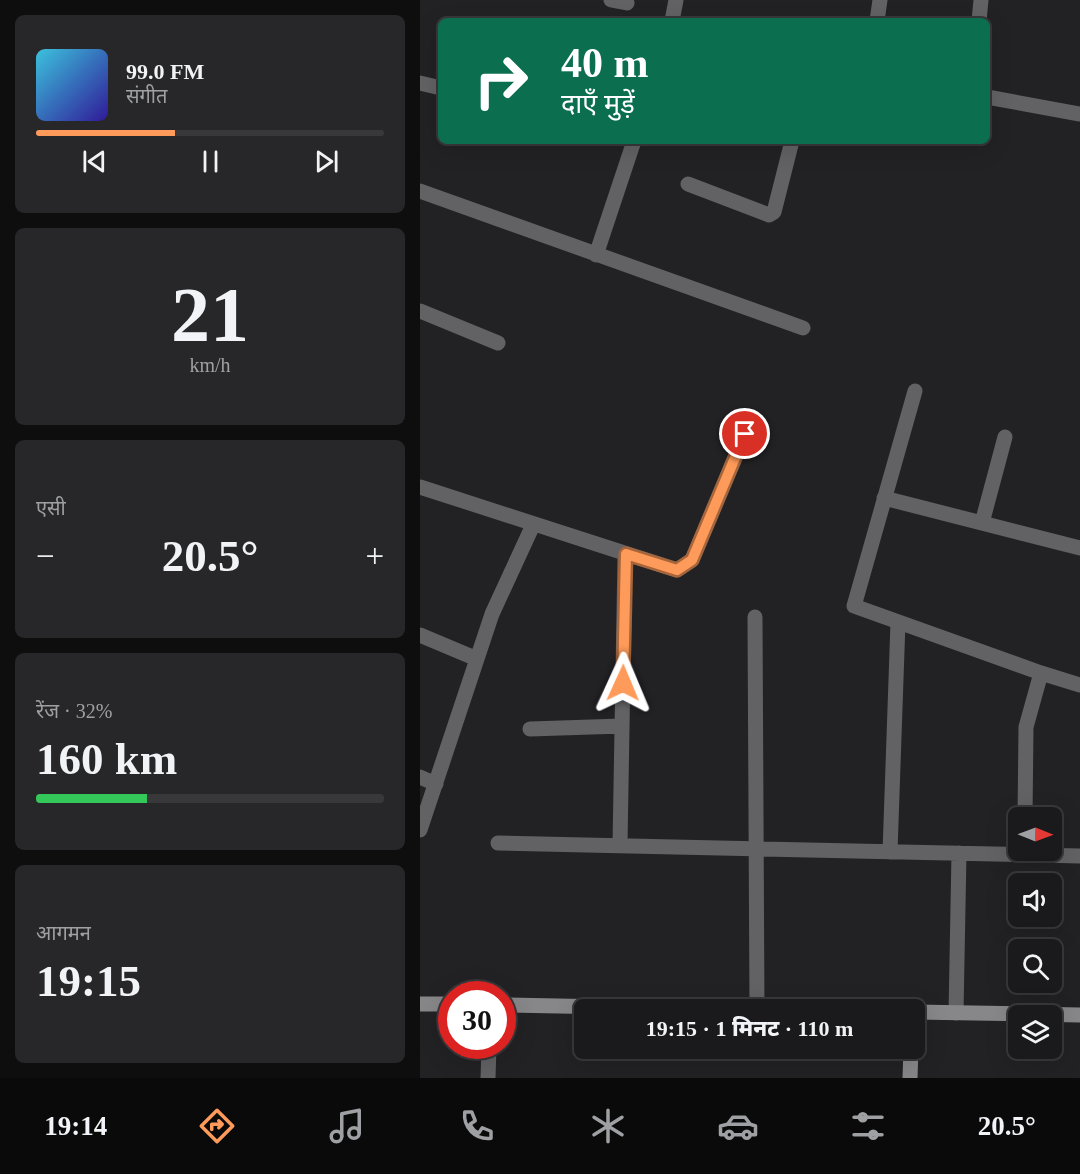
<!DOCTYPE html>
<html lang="hi">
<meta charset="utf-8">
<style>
body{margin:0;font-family:"Times New Roman","Noto Sans Devanagari",serif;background:#272628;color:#f1f3f6;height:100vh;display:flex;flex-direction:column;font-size:22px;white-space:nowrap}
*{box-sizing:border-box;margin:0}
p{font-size:20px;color:#9fa0a3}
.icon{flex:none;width:33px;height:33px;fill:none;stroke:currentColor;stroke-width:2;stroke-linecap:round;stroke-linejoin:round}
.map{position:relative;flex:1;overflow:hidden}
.panel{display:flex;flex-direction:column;gap:15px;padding:15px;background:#0e0e0f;width:420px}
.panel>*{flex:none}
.hud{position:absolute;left:18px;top:18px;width:552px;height:126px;border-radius:9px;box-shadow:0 6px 24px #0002,0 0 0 2px #38383a;background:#0b6e4f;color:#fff;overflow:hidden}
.needle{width:39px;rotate:91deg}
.buttons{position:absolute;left:588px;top:807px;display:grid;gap:12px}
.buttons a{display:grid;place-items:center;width:54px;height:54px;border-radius:9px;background:#1a191b;box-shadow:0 6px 24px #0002,0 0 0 2px #38383a;font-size:30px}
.speed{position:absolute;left:18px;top:981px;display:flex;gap:12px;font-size:30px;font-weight:700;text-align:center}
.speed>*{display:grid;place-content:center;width:78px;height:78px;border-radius:50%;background:#1a191b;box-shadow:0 6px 24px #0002,0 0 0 2px #38383a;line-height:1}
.speed .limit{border:9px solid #d22;background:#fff;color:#111}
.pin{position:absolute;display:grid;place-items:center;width:51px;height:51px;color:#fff;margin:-26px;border:3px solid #fff;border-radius:50%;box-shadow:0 2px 6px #0007}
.me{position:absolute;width:66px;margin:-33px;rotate:1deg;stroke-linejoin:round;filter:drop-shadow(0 0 4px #0008)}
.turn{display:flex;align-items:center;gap:21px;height:126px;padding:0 24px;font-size:27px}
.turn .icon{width:78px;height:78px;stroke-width:2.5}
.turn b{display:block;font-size:42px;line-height:51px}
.big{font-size:45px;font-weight:800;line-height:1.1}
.panel .tile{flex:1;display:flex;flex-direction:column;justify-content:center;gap:9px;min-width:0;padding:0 21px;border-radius:9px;background:#272628}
.panel .dial{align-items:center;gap:0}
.dial b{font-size:78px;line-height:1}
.song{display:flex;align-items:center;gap:18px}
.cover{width:72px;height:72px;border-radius:9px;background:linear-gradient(135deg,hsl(190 70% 55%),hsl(250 70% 35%))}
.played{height:6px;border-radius:3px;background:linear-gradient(90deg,#ff9b5a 40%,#38383a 40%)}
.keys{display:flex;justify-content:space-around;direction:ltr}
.heat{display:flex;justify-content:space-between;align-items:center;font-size:33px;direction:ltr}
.charge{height:9px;border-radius:4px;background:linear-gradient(90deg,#34c759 32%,#38383a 0)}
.trip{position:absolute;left:154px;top:999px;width:351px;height:60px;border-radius:9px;background:#1a191b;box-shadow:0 6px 24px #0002,0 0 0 2px #38383a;font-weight:800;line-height:60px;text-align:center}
.tab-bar{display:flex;height:96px;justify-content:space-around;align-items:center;background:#0a0a0b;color:#9fa0a3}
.tab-bar .icon{width:42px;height:42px}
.tab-bar .on{color:#ff9b5a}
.tab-bar b{font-size:27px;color:#f1f3f6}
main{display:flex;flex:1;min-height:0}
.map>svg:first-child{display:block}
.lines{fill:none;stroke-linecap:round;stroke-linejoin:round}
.street{stroke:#626163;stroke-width:15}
.secondary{stroke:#878689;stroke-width:15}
.route-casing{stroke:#a6653a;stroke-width:15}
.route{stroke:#ff9b5a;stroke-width:10}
</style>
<main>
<section class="panel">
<div class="tile">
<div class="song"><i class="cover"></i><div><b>99.0 FM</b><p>संगीत</p></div></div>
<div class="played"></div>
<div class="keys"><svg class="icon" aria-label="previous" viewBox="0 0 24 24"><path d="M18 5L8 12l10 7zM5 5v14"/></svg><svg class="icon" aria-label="pause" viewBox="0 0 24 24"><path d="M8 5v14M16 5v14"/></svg><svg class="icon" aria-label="next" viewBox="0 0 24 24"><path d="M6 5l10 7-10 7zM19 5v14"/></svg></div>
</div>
<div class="tile dial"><b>21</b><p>km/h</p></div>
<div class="tile"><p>एसी</p>
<div class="heat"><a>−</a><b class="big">20.5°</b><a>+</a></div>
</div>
<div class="tile"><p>रेंज · 32%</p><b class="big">160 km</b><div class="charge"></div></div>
<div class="tile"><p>आगमन</p><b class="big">19:15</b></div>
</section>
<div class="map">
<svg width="660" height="1078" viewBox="0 0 660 1078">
<rect width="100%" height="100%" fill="#222124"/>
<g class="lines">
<path class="street" d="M191,0l16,3
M252,21l4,-21
M457,21l3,-21
M559,21l2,-21
M0,83l21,5
M567,97l93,17
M268,184l81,31 5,-3 18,-71
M0,191l383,137
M176,255l38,-114
M0,311l78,32
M495,391l-61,215 187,67
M0,487l257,83 15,-10 53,-126
M464,498l196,50
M562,523l23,-86
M335,617l2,392
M0,635l57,24
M110,729l92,-3
M0,777l16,7
M605,818l1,-91 15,-54 39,12
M0,830l72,-216 41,-89
M78,843l582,13
M200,845l5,-291
M470,852l8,-230
M536,1013l3,-160
M68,1078l1,-32"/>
<path class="secondary" d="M0,1004h32
M82,1005l259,5
M495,1012l165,3
M490,1078l1,-30"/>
</g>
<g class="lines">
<defs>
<path id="route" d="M203,683l3,-129 51,16 15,-10 53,-126"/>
</defs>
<use href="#route" class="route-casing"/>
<use href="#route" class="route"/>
</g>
</svg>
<div class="buttons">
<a><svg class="needle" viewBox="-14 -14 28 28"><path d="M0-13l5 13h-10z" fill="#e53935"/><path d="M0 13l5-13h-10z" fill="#9fa0a3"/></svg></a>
<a><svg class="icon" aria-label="sound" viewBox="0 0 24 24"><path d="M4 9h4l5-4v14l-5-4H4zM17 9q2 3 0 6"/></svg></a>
<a><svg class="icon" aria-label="search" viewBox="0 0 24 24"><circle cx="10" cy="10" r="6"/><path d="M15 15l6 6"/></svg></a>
<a><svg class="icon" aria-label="layers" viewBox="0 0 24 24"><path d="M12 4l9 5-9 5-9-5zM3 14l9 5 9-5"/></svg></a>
</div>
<div class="speed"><div class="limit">30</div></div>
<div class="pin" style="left:325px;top:434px;background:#d93025"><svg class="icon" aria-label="arrive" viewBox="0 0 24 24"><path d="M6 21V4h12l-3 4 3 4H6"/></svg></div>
<svg class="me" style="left:203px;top:683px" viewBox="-20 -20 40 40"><path d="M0-17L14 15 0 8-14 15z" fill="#ff9b5a" stroke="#fff" stroke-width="4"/></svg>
<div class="trip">19:15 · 1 मिनट · 110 m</div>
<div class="hud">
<div class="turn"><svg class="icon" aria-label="right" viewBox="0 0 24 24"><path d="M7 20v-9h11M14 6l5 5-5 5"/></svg><div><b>40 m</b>दाएँ मुड़ें</div></div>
</div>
</div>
</main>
<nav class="tab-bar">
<b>19:14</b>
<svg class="icon on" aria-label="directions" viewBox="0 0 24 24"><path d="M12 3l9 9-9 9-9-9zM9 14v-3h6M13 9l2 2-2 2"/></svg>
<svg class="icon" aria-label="music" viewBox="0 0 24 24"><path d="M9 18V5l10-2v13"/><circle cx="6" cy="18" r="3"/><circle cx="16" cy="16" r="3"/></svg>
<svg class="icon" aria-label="phone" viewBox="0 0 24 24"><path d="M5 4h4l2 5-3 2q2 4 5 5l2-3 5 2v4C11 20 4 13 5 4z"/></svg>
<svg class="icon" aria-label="climate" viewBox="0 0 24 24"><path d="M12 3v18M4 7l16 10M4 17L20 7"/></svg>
<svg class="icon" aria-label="car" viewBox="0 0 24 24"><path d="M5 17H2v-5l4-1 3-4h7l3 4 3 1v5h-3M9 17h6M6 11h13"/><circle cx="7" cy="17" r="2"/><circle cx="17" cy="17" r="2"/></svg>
<svg class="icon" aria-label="filters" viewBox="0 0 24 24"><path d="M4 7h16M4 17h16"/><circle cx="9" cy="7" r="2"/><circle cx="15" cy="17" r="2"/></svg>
<b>20.5°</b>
</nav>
